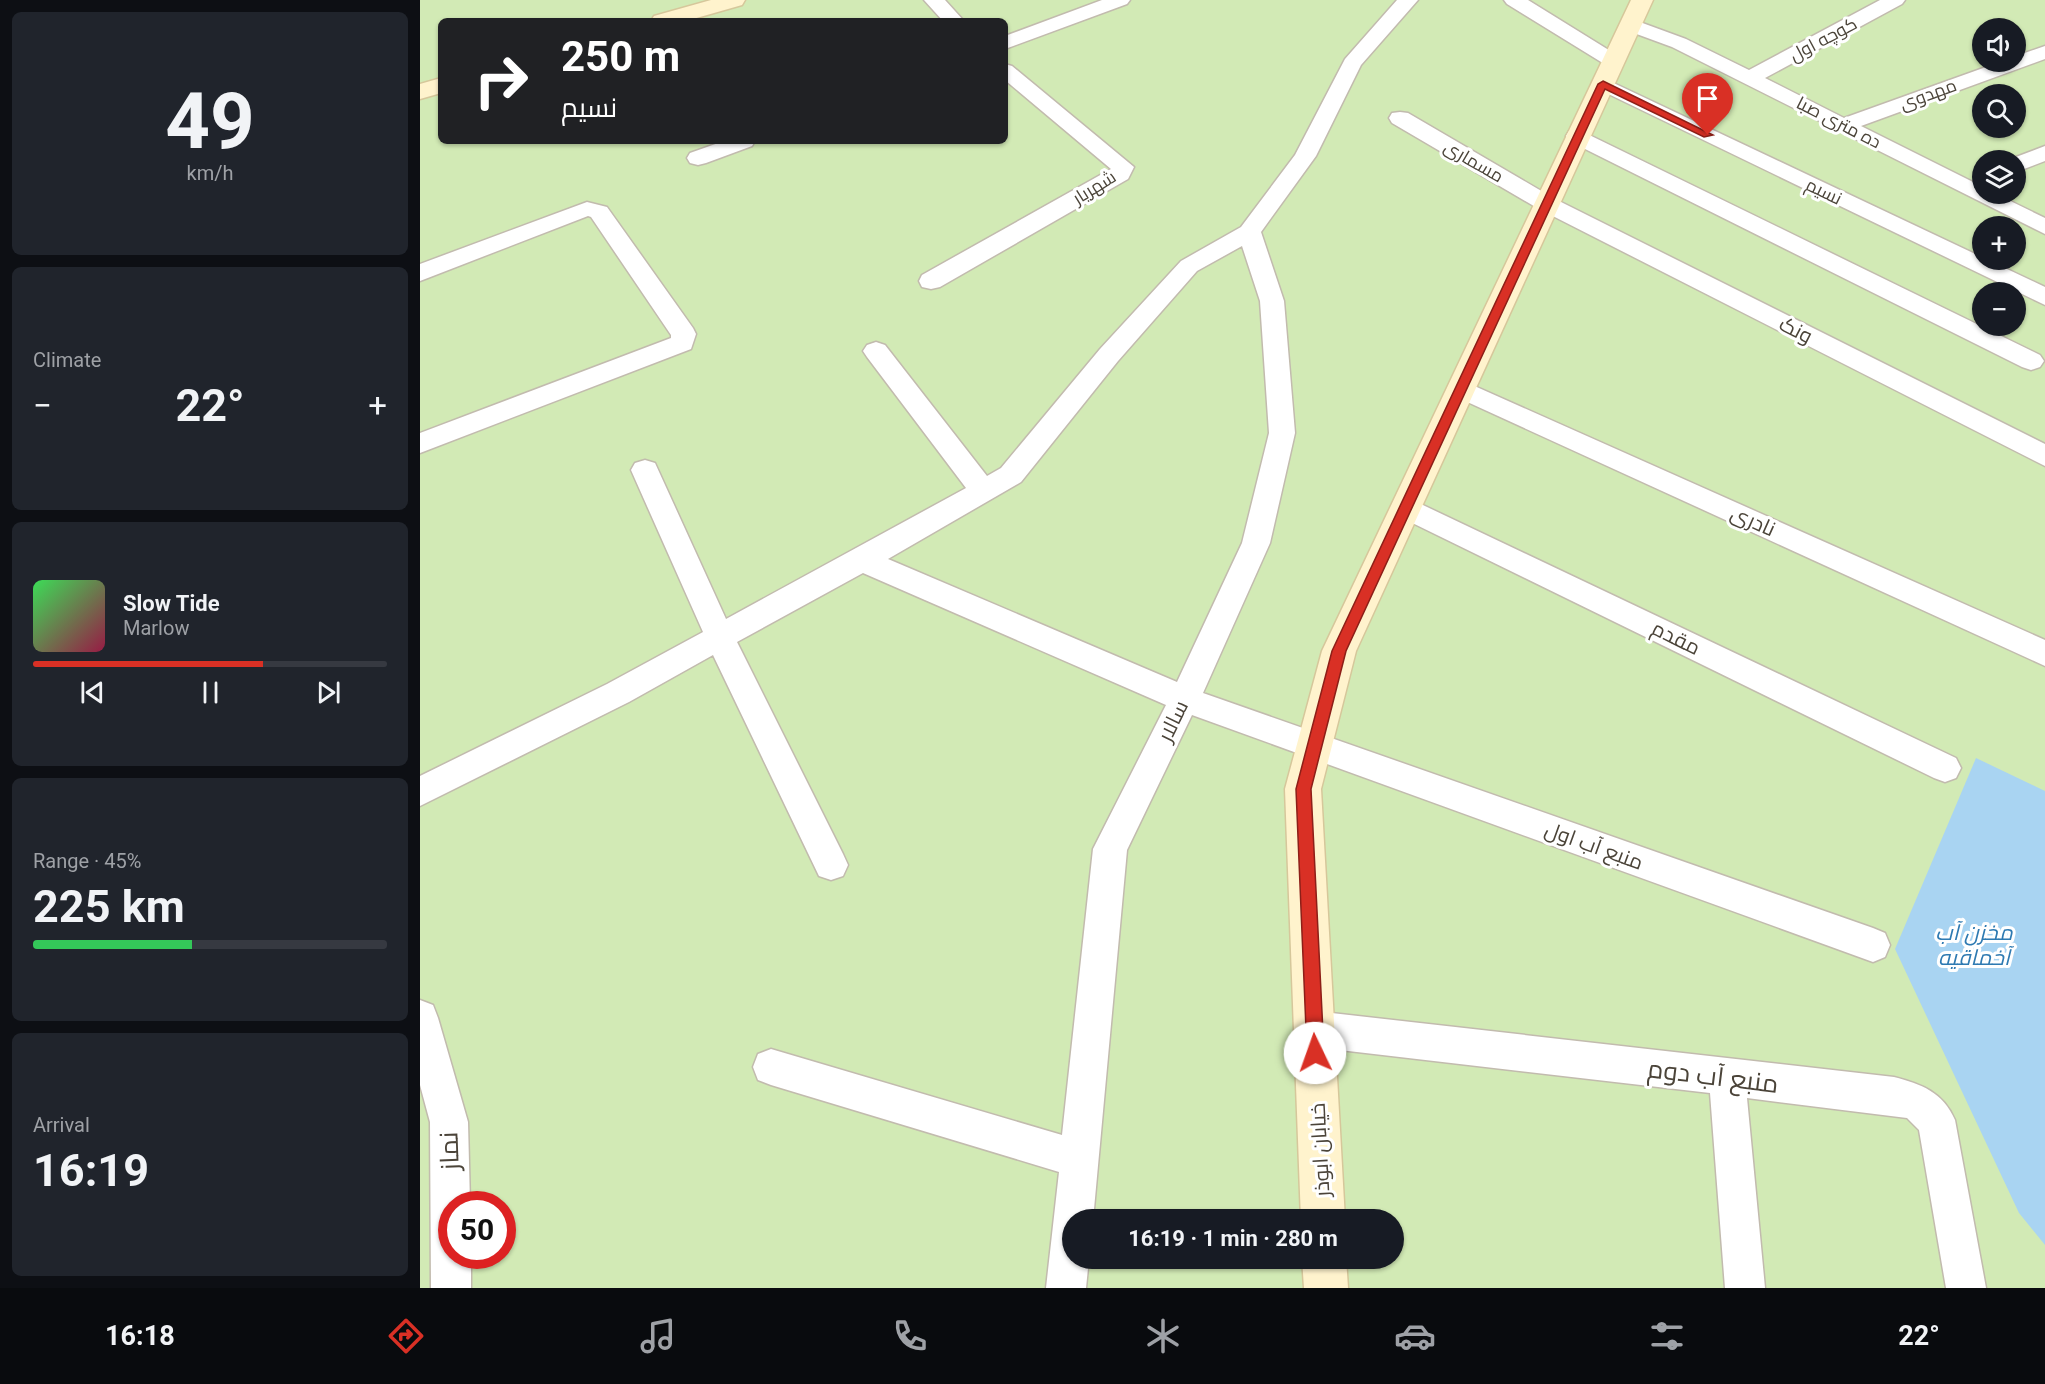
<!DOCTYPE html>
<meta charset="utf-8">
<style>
body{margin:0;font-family:Roboto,Cairo,sans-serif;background:#20242c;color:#f1f3f6;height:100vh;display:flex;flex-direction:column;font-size:22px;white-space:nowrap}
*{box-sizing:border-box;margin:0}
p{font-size:20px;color:#9ea1a6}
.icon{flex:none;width:33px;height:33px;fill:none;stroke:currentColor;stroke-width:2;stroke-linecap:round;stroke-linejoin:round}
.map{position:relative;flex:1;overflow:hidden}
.side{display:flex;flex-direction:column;gap:12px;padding:12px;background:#0d0f14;width:420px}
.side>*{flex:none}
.top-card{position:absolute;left:18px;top:18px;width:570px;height:126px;border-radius:9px;box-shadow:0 2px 4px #0004;background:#202124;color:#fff;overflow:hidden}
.controls{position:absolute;left:1552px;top:18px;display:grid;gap:12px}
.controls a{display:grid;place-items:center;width:54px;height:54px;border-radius:50%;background:#171b24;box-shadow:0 2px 4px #0004;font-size:30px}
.speed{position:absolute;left:18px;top:1191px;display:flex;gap:12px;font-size:30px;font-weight:700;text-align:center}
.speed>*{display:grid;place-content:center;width:78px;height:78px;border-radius:50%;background:#171b24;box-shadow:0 2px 4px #0004;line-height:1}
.speed .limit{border:9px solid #d22;background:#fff;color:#111}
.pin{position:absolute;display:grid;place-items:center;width:51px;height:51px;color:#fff;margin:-62px -26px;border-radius:50% 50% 50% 0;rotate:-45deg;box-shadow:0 0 6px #0007}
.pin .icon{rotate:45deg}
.me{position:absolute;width:66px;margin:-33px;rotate:357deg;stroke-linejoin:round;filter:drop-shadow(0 0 4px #0008)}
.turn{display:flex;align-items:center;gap:21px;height:126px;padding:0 24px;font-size:27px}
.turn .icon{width:78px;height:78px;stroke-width:2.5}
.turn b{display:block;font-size:42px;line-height:51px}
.big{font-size:45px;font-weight:700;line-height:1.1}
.side .widget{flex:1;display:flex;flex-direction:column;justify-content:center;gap:9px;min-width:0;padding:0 21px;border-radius:9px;background:#20242c}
.side .dial{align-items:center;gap:0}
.dial b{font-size:78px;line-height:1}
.song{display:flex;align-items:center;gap:18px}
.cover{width:72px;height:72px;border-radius:9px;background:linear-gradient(135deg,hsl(130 70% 55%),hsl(340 70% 35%))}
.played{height:6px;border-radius:3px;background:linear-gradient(90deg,#d93025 65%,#363941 65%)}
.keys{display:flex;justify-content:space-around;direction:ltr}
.heat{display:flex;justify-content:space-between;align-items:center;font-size:33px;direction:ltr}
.charge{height:9px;border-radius:4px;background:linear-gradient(90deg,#34c759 45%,#363941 0)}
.trip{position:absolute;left:642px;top:1209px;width:342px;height:60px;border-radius:30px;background:#171b24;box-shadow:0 2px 4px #0004;font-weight:700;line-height:60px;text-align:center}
.tabs{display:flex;height:96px;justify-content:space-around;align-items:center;background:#090b0e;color:#9ea1a6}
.tabs .icon{width:42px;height:42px}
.tabs .selected{color:#d93025}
.tabs b{font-size:27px;color:#f1f3f6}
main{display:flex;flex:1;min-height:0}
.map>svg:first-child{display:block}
.green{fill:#d2eab5;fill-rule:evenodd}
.water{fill:#a9d4f2}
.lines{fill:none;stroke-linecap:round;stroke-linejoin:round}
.minor-casing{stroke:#c2bbae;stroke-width:3}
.secondary-casing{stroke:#d6c79b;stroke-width:3}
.minor{fill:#fff;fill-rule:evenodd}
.secondary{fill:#fff3cd;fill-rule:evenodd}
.route{fill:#d93025;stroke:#8d1f18;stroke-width:1.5}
.labels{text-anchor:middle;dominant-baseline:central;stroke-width:6;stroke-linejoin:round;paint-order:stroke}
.far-street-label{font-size:18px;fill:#4b4439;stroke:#fff}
.street-label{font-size:21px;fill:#4b4439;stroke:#fff}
.water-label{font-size:22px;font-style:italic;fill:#2e7ab2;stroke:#fff}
.near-street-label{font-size:26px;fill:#4b4439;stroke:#fff}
</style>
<main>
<section class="side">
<div class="widget dial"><b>49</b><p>km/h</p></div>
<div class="widget"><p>Climate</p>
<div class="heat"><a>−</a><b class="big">22°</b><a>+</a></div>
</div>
<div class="widget">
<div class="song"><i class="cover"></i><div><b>Slow Tide</b><p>Marlow</p></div></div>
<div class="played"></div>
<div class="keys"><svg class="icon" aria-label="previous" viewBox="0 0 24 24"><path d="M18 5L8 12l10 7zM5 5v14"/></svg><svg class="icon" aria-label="pause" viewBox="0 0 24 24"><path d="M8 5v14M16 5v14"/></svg><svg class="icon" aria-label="next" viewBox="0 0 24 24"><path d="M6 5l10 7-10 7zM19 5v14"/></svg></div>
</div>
<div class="widget"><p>Range · 45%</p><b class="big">225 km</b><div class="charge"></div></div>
<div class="widget"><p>Arrival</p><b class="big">16:19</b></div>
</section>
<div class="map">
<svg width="1625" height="1288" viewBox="0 0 1625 1288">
<rect width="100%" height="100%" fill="#f6f3ec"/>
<path class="green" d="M0,0h1625v1288h-1625zM21,21h564v120h-564zM1563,28h33v34h-33zM1563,94h33v34h-33zM1563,160h33v34h-33zM1563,226h33v34h-33zM1563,292h33v34h-33zM32,1204h50v52h-50zM652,1220h322v38h-322z"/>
<path class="water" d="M1556,758l69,33v454l-26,-32 -124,-264z"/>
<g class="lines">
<defs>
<path id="minor" d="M504,0h21l19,21h-21z
M682,0h28l-3,4 -122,45v-13z
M977,0h21l-57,65 -45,91 -55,76 23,69 11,132 -25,110 -67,150 670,235 12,5 5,12 -5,12 -12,5 -681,-247 -65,135 -34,370h-21v38h17l-3,30h-40l13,-116 -288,-87 -13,-5 -5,-13 5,-13 13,-5 291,86 31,-286 73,-144 -303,-132 -126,69 106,212 5,11 -5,11 -12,4 -12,-4 -106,-221 -84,47 -209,104v-30l187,-92 96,-52 -72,-162 4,-7 10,-3 10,3 71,156 240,-131 -99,-131 -4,-6 4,-6 9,-3 9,3 102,131 14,-8 99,-119 81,-88 60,-34 54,-72 50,-96zM822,246l18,55 9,132 -27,110 -65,139 -289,-123 133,-77 97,-121 79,-90z
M1084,0h24l92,57 3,4 -3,4 -7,2 -7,-2 -99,-61z
M1460,0h25l-3,4 -137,74 79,40 156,-56h16v-6l29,-10v13l-184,67 122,61v7h13l49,24v16l-373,-187 -49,-18 -3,-4 3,-4h14l49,18 63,31z
M585,64l7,2 122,101 -6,12 -188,108 -9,2 -9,-2 -3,-6 3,-6 189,-106 -106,-89z
M1183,78l442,209v18l-449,-217 -3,-4 3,-4z
M980,112l8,1 147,86 490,245v22l-506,-257 -147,-86 -3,-5 3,-5z
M1157,129l463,226 4,6 -4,6 -9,3 -9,-3 -453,-226 -3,-5 3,-5z
M304,141h31l-3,5 -46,17 -8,2 -8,-2 -3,-5 3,-5z
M1625,146v15l-29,11v-12h-8z
M167,202l20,5 86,121 3,6 -5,15 -271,104v-20l251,-95v-3l-80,-118 -3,-1 -168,65v-17z
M1041,380l584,260v26l-593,-271 -4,-6 4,-6z
M986,497l550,261 5,10 -5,10 -11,4 -11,-4 -538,-263 -4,-7 4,-7z
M0,1000l13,5 5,13 30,104 2,82h-18v52h19v32h-40l-1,-166 -10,-37z
M894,1011l580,66c27,7 49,15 61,43l31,168h-40l-27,-158 -12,-12 -160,-20 18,190h-40l-15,-195 -396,-46 -13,-5 -5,-13 5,-13z"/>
<path id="secondary" d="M291,0h34l-3,5 -56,16h-35l3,-5z
M1211,0h22l-297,651 -35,138 24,431h-44l-16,-431 37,-138z
M21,78v15l-21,6v-15z
M882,1258h44l2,30h-44z"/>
</defs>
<use href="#minor" class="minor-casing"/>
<use href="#secondary" class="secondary-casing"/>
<use href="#minor" class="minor"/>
<use href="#secondary" class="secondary"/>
</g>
<path class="route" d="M1183,81l110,54 -9,2 -99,-48 -259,562 -35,138 13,264 -3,5 -6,3 -6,-3 -2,-5 -11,-264 36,-138 266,-567z"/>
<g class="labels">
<g class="far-street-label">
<text transform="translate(1403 39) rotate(-28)">کوچه اول</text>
<text transform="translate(1508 94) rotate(-20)">مهدوی</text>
<text transform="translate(1419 122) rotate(27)">ده متری صبا</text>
<text transform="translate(1054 161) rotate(30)">مسماری</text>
<text transform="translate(674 187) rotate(-32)">شهریار</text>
<text transform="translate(1404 191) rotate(26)">نسیم</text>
</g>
<g class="street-label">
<text transform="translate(1376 330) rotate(27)">ونک</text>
<text transform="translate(1333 521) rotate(24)">نادری</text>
<text transform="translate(1256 638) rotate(26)">مقدم</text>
<text transform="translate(753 721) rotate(-64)">سالار</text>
<text transform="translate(1174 846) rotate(20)">منبع آب اول</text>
<text transform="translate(900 1150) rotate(-93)">خیابان ابوذر</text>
</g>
<g class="water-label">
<text x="1554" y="932">مخزن آب<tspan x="1554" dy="25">آخماقیه</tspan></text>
</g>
<g class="near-street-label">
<text transform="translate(1293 1076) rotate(7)">منبع آب دوم</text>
<text transform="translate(29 1151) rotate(-92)">نماز</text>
</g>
</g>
</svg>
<div class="controls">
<a><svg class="icon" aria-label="sound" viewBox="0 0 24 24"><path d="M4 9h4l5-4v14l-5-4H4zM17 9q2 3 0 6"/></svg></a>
<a><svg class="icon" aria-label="search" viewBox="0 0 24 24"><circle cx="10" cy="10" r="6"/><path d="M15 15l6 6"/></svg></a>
<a><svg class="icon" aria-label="layers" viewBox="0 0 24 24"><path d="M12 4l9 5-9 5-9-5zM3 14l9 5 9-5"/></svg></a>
<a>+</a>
<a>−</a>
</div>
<div class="speed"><div class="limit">50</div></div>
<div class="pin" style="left:1288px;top:135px;background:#d93025"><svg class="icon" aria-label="arrive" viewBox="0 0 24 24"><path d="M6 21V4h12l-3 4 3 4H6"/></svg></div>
<svg class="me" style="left:895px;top:1053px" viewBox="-20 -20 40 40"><circle r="19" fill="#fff"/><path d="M0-13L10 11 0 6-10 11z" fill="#d93025"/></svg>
<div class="trip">16:19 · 1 min · 280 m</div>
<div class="top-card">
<div class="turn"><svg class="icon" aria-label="right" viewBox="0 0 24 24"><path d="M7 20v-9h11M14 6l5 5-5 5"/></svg><div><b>250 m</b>نسیم</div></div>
</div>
</div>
</main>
<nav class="tabs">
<b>16:18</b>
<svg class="icon selected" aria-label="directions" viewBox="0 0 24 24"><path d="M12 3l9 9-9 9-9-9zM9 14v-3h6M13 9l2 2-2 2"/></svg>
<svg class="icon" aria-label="music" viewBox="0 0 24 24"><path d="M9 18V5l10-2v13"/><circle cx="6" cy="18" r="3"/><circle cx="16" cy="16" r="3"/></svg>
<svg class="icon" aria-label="phone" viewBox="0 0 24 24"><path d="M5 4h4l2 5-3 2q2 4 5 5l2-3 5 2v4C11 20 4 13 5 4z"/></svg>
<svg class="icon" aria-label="climate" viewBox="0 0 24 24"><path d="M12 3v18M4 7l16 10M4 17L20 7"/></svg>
<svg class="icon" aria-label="car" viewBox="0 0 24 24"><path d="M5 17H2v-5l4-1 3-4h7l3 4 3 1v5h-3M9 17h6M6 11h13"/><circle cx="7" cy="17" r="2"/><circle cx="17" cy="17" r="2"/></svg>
<svg class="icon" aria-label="filters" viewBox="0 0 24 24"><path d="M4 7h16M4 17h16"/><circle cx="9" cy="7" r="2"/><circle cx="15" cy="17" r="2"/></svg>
<b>22°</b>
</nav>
